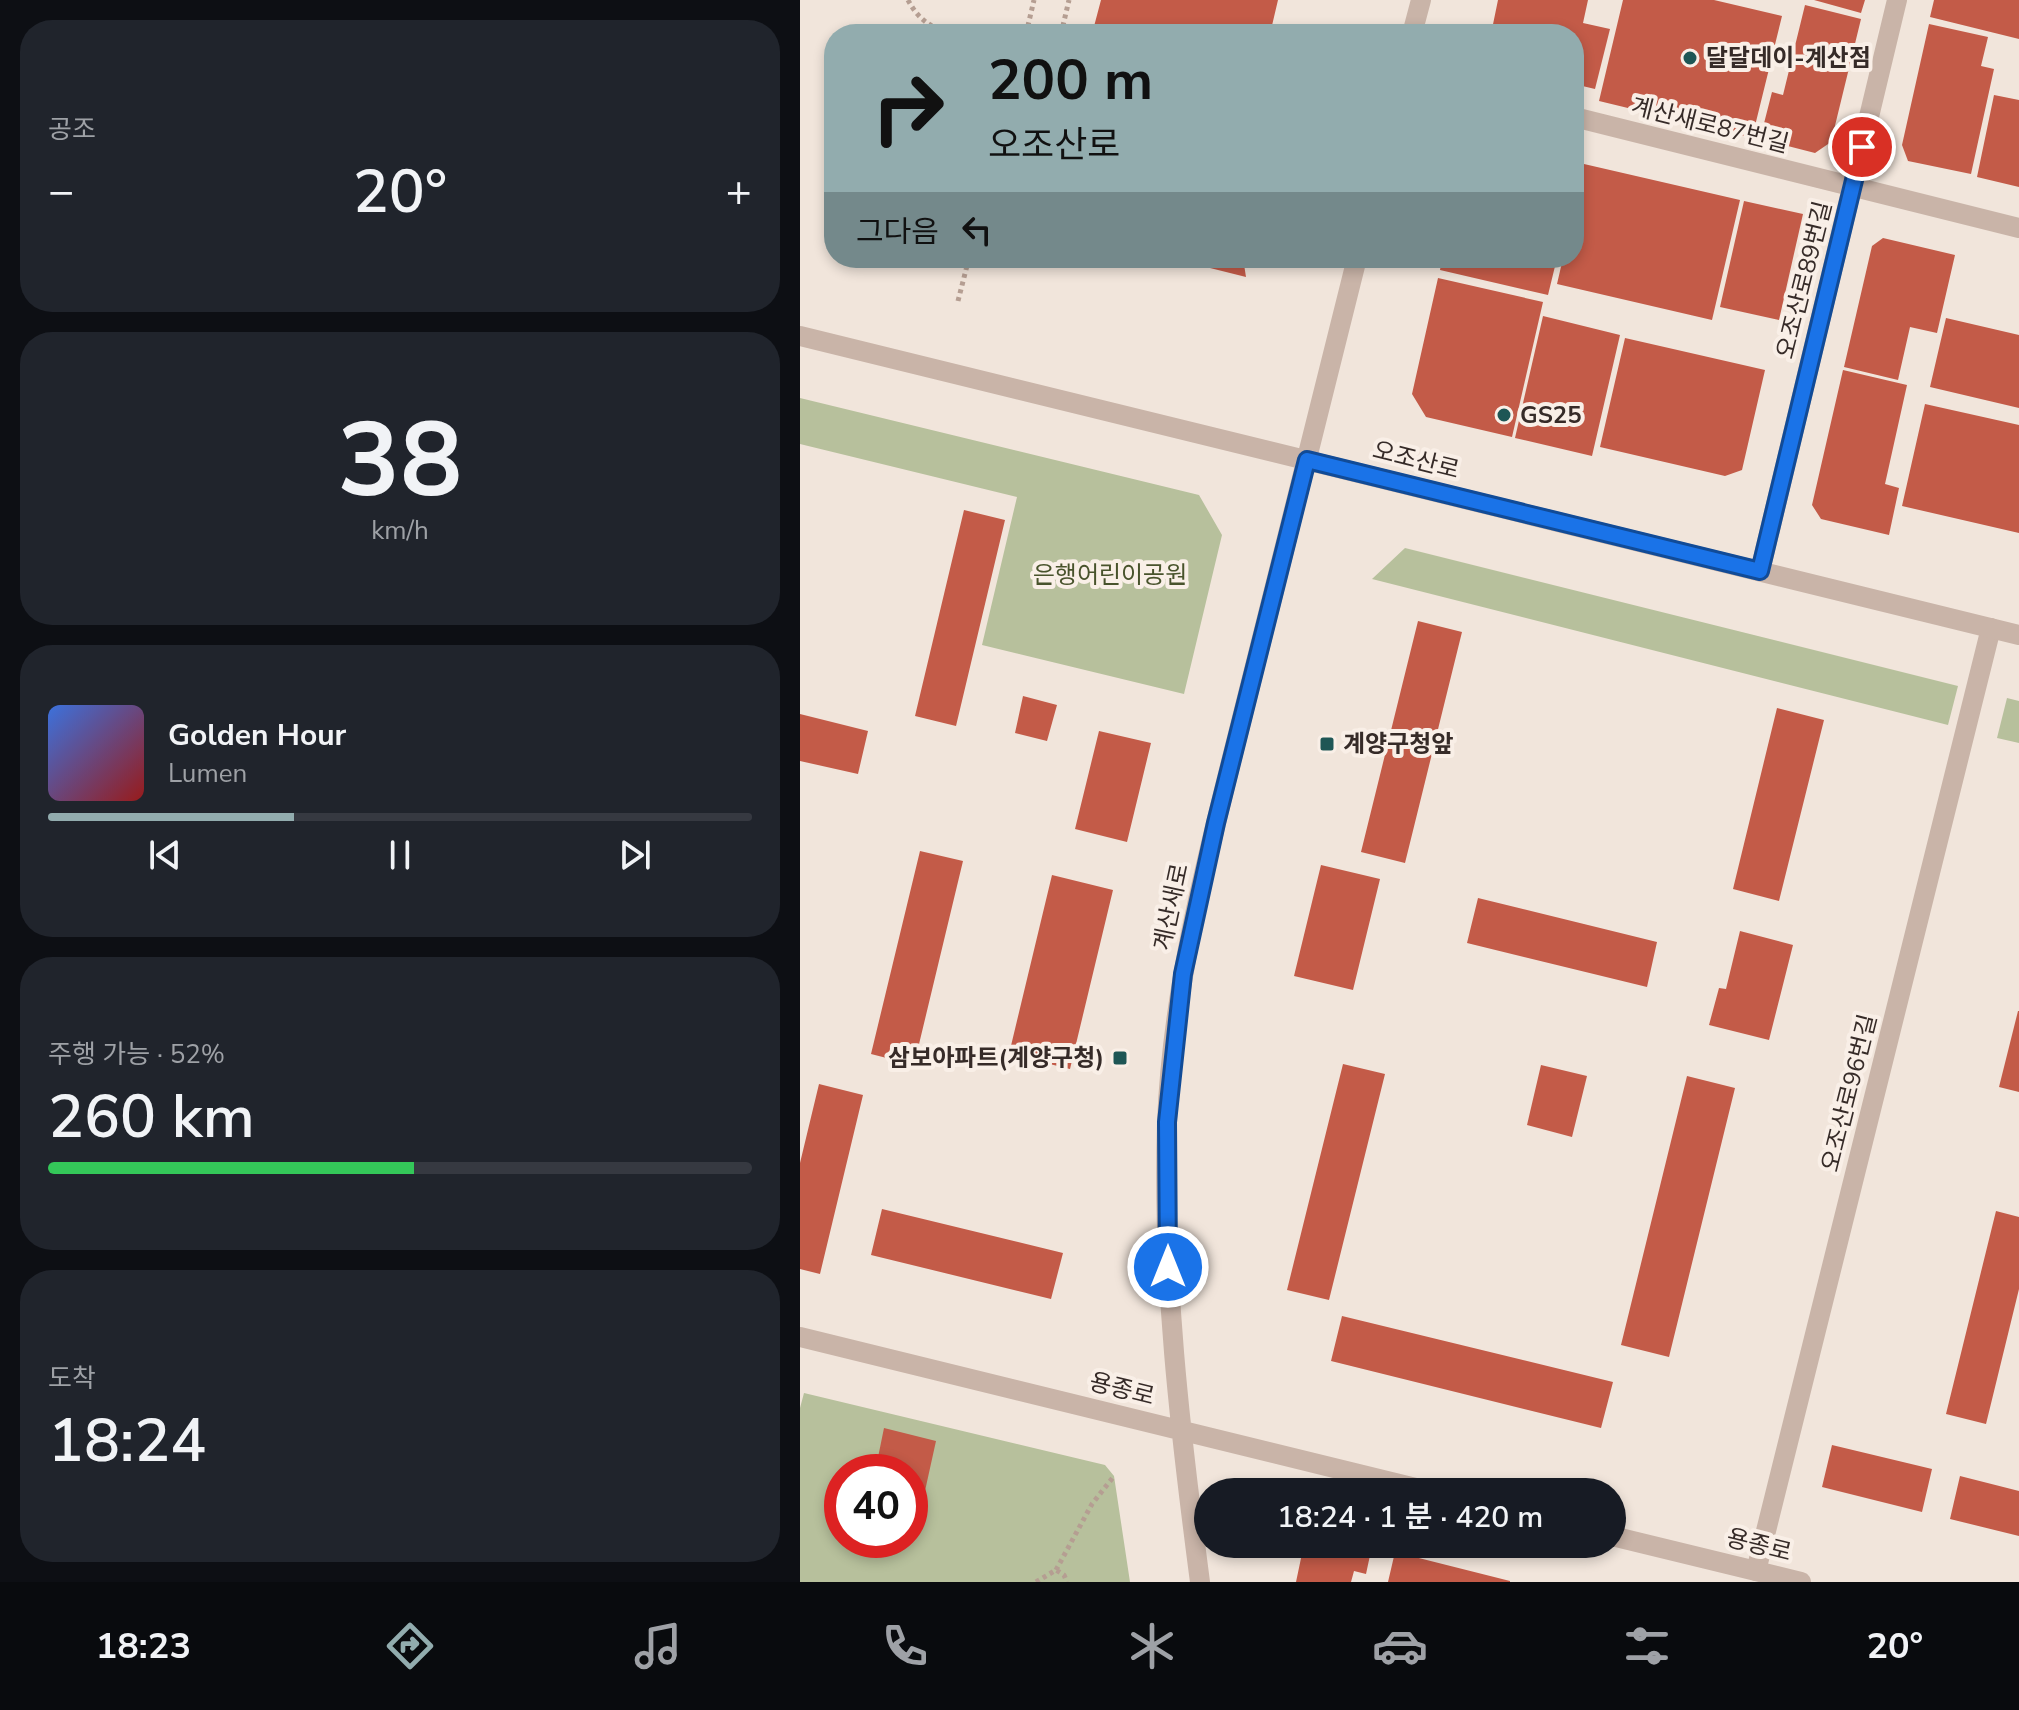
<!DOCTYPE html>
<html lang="ko">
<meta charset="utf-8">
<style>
body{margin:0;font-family:"Nunito Sans","Noto Sans KR",sans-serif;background:#20242c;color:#f1f3f6;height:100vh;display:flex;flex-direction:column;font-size:30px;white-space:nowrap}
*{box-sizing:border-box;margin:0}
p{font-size:26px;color:#9ea1a6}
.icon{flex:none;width:44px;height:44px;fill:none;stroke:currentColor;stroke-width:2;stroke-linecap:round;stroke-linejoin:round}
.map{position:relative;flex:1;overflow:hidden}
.side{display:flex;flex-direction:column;gap:20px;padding:20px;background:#0d0f14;width:800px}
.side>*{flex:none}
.guide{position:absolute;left:24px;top:24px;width:760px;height:244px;border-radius:32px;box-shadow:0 4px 12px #0003;background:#92acae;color:#111;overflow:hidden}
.speed{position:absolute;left:24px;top:1454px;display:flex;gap:16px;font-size:40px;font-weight:700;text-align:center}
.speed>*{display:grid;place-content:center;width:104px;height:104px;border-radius:50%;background:#171b24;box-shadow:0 4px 12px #0003;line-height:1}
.speed .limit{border:12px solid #d22;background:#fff;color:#111}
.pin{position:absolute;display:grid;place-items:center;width:68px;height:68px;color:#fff;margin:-34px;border:4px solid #fff;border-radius:50%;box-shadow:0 2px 8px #0007}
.me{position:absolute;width:88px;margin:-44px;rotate:0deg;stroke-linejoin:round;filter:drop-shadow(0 0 6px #0008)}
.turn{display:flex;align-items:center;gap:28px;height:168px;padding:0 32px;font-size:36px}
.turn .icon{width:104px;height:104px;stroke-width:2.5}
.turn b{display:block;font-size:56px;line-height:68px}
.then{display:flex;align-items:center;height:76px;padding:0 32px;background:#0003;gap:16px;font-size:30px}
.big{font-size:60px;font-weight:600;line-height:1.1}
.side .widget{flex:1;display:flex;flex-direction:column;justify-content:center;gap:12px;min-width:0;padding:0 28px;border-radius:32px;background:#20242c}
.side .dial{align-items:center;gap:0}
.dial b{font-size:104px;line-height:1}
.song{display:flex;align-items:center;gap:24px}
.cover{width:96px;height:96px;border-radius:12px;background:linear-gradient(135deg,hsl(220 70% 55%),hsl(0 70% 35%))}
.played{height:8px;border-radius:4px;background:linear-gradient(90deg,#92acae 35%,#363941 35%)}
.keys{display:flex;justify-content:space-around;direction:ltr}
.heat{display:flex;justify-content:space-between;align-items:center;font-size:44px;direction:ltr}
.charge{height:12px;border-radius:6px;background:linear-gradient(90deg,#34c759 52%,#363941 0)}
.trip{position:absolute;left:394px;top:1478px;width:432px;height:80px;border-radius:40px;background:#171b24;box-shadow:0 4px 12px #0003;font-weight:600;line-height:80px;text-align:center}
.dock{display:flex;height:128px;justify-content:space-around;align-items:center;background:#090b0e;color:#9ea1a6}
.dock .icon{width:56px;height:56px}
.dock .selected{color:#92acae}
.dock b{font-size:36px;color:#f1f3f6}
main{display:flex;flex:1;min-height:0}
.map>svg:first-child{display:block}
.green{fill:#b7c09c;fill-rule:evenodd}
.building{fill:#c35b48}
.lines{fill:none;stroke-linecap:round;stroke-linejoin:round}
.path{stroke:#b59e92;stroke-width:5;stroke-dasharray:4 4;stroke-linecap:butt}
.minor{stroke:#c9b4a8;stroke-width:20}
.tertiary{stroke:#c9b4a8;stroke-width:20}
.route-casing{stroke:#114b97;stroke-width:20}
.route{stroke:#1a73e8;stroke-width:14}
.poi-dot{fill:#1e5655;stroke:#f9efe7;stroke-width:3}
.labels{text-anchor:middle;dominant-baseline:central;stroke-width:8;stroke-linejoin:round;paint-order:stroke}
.poi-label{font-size:24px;font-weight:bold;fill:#362b28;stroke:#f9efe7;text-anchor:start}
.street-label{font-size:24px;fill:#362b28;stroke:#f9efe7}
.park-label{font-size:24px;fill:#48532c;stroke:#f9efe7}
</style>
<main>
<section class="side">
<div class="widget"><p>공조</p>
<div class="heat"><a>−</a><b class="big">20°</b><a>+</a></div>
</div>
<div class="widget dial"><b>38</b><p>km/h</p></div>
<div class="widget">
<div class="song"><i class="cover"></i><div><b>Golden Hour</b><p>Lumen</p></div></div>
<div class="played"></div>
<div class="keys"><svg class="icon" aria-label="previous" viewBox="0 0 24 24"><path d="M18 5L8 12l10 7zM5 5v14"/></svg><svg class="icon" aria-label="pause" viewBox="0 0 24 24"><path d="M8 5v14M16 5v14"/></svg><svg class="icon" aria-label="next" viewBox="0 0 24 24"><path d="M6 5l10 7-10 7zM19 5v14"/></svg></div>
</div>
<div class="widget"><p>주행 가능 · 52%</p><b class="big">260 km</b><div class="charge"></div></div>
<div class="widget"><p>도착</p><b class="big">18:24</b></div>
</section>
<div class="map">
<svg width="1219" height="1582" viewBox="0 0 1219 1582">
<rect width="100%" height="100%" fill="#f1e5db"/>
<path class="green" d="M0,398l399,97 23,40 -38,159 -202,-49 35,-148 -217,-53z
M605,548l553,138 -10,39 -576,-146z
M1207,698l12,3v42l-22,-5z
M4,1393l301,72 9,11 16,106h-330v-174zM42,1472h68v68h-68z"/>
<path class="building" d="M301,0h177l-8,34h-178z
M698,0h90l-5,23 27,6 -15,60 -21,-5v-50h-83z
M823,0h91l68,16 -30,122 -153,-37z
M1014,0h51l-4,13z
M1134,0h85v39l-89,-22z
M1005,5l56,14 -30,123 -16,11 -55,-14 12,-47 11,3z
M1129,24l59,13 -7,29 13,3 -23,105 -63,-13 -6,-16z
M1194,95l25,5v87l-42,-10z
M784,164l156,36 -28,120 -155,-36 6,-26h11v-49z
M944,201l59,13 -24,106 -59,-13z
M1083,238l72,17 -18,78 -27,-6 -12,53 -54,-13 28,-121z
M374,258h69l3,19 -72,-18z
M642,258h115l-9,37 -108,-25z
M638,278l105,24 -31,135 -86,-20 -14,-23z
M743,316l77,19 -28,121 -77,-18z
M1146,318l73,17v73l-89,-21z
M825,338l140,32 -23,100 -17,6 -125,-29z
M1043,370l64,15 -22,99 14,4 -10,47 -68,-16 -9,-14z
M1125,404l94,21v108l-117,-27z
M164,510l41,10 -49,206 -41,-10z
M618,621l44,11 -57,231 -44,-11z
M223,696l34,9 -10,36 -32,-8z
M977,708l47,12 -45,181 -46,-12z
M0,714l68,17 -10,43 -58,-13z
M299,731l52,12 -24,99 -52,-13z
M120,851l43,10 -49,204 -43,-11z
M521,865l59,14 -27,111 -59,-14z
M252,875l61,15 -43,179 -61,-15z
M678,898l179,44 -10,45 -180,-44z
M940,931l53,14 -24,95 -60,-15 10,-37 7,1z
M1218,1011h1v81l-20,-5z
M543,1064l42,10 -56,226 -42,-10z
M741,1065l46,11 -15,61 -45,-12z
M887,1076l48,12 -66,269 -48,-12z
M19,1084l44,11 -43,179 -20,-5v-106z
M82,1209l181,44 -12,46 -180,-44z
M1196,1211l23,6v72l-33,135 -40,-10z
M542,1316l271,66 -12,46 -270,-67z
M84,1428l52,13 -15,68 -11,-2v-35h-35z
M1032,1445l100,24 -10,43 -100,-25z
M1160,1476l59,15v45l-69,-17z
M504,1544h14l39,9 3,-9h10l2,2 -6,28 -12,-3 -3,11h-55z
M595,1552l115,29v1h-122z"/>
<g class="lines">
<path class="path" d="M108,0c10,19 22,27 42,34
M226,34l8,-34
M261,34l8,-34
M158,301l11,-43
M256,1570l36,-66 22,-28
M236,1582l20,-12 8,5 3,7"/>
<path class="minor" d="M774,117l445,111
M960,571l137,-571
M956,1571l235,-943"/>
<path class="tertiary" d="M612,34l9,-34
M0,336l1219,299
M0,1337l632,155
M812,1536l189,46
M400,1582c-20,-152 -38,-304 -33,-459 5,-138 42,-272 75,-405 38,-153 77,-307 115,-460"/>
</g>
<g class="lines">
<defs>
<path id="route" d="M368,1267l-1,-145 16,-148 33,-151 91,-363 453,111 102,-424"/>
</defs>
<use href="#route" class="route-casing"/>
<use href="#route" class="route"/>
</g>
<g class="poi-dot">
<circle cx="890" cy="58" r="8"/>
<circle cx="704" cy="415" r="8"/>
<rect x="519" y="736" width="16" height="16" rx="4"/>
<rect x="312" y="1050" width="16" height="16" rx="4"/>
</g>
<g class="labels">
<g class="poi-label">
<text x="906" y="58">달달데이-계산점</text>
<text x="720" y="415">GS25</text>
<text x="543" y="744">계양구청앞</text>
<text x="304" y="1058" text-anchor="end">삼보아파트(계양구청)</text>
</g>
<g class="street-label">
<text transform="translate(910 125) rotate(14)">계산새로87번길</text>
<text transform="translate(1004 280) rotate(-76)">오조산로89번길</text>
<text transform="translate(616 460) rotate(14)">오조산로</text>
<text transform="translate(371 907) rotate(-78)">계산새로</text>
<text transform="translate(1049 1093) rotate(-76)">오조산로96번길</text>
<text transform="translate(322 1389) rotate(14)">용종로</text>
<text transform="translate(959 1545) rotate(14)">용종로</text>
</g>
<g class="park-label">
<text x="310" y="575">은행어린이공원</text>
</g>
</g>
</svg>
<div class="speed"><div class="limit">40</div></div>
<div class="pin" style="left:1062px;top:147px;background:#d93025"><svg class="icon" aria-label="arrive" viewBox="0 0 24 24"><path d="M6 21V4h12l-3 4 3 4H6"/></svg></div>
<svg class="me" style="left:368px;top:1267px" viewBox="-20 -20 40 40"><circle r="17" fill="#1a73e8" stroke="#fff" stroke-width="3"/><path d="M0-11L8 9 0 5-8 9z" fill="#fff"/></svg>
<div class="trip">18:24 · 1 분 · 420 m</div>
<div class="guide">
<div class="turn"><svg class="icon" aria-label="right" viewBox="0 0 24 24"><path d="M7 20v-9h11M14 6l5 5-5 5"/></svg><div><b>200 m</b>오조산로</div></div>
<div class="then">그다음<svg class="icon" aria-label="left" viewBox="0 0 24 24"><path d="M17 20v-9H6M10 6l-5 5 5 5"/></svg></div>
</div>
</div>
</main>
<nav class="dock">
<b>18:23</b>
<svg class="icon selected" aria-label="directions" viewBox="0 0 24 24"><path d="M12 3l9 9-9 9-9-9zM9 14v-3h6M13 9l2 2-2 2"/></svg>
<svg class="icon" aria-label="music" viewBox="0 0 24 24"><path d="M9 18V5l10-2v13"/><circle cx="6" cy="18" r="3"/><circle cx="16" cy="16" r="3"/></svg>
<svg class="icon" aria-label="phone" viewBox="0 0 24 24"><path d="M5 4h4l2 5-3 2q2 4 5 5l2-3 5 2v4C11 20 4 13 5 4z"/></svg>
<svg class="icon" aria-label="climate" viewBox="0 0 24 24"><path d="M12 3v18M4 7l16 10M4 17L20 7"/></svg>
<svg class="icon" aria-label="car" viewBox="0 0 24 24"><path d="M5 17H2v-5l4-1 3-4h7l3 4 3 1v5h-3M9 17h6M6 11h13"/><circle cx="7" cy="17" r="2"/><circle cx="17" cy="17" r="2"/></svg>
<svg class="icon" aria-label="filters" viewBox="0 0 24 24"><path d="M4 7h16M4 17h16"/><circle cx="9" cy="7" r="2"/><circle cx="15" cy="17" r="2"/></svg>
<b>20°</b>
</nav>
